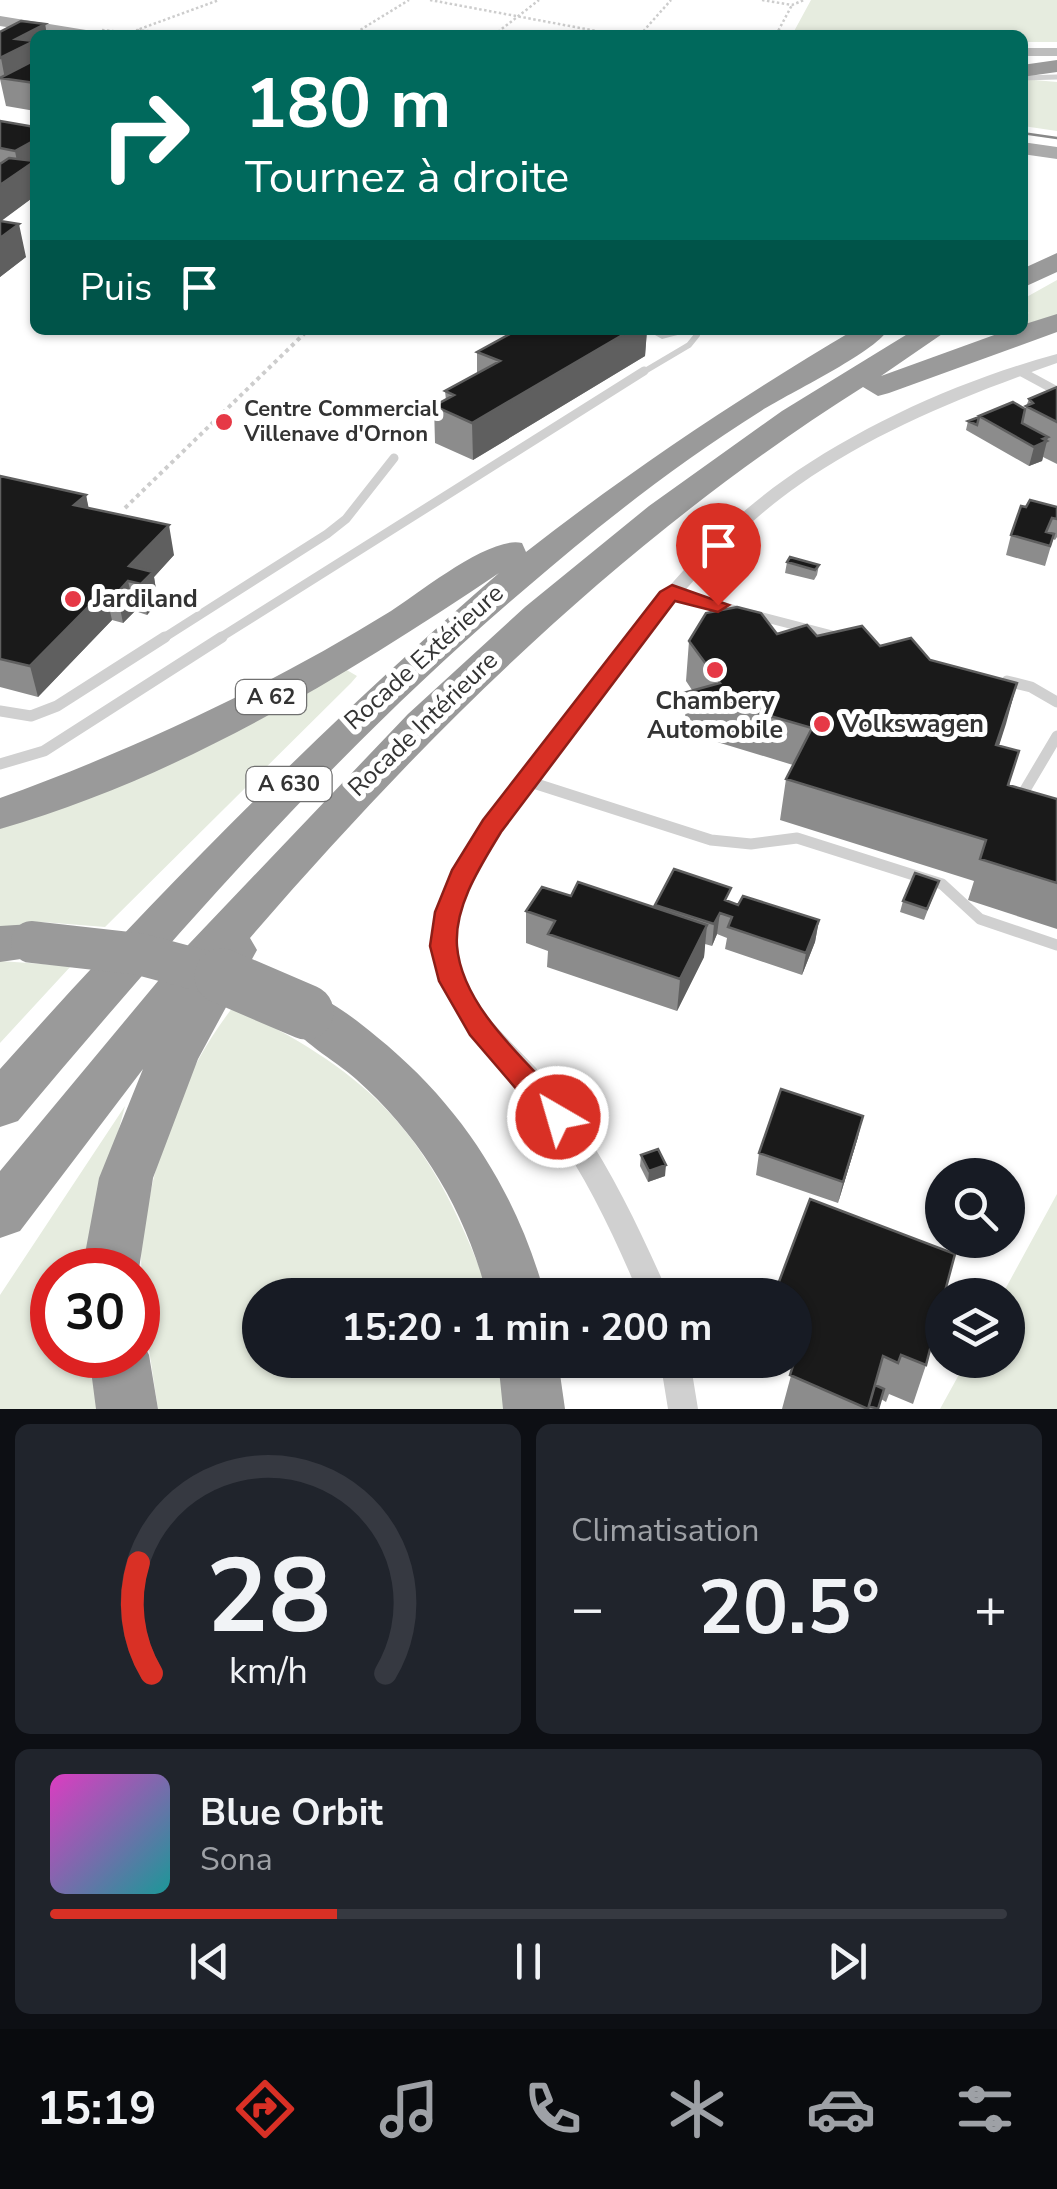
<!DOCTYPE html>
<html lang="fr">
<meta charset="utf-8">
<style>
body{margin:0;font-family:"Nunito Sans",sans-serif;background:#20242c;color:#f1f3f6;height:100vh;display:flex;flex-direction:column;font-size:38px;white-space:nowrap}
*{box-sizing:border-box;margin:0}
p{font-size:32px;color:#9ea1a6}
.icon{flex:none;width:55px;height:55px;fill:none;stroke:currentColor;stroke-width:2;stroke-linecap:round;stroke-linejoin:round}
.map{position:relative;height:1409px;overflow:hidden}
.sheet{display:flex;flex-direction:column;gap:15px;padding:15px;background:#0d0f14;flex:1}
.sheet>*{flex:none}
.hud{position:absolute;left:30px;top:30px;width:998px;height:305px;border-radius:15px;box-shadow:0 2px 8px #0004;background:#00695c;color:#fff;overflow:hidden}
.controls{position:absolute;left:925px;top:1158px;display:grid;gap:20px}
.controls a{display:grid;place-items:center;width:100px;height:100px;border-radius:50%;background:#171b24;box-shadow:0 2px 8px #0004;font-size:50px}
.speed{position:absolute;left:30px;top:1248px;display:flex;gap:20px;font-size:50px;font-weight:700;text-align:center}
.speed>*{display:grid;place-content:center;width:130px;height:130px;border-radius:50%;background:#171b24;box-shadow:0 2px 8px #0004;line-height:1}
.speed .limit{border:15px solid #d22;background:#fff;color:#111}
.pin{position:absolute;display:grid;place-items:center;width:85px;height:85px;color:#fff;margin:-102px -42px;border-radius:50% 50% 50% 0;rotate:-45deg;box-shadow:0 0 10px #0007}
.pin .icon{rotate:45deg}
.me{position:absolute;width:110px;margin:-55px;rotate:322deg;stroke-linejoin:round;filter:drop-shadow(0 0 8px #0008)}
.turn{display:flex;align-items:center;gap:35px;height:210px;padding:0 50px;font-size:45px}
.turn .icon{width:130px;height:130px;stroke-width:2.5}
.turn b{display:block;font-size:70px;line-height:85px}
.then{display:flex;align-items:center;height:95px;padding:0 50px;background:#0003;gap:20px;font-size:38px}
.big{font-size:75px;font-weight:700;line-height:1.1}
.sheet .card{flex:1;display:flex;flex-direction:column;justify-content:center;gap:15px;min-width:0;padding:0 35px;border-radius:15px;background:#20242c}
.sheet .dial{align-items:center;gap:0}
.dial svg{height:260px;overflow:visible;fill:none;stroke:#363941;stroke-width:7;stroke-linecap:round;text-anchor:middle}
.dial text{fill:#f1f3f6;stroke:none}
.song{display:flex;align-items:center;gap:30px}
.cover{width:120px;height:120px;border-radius:15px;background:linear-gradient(135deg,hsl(310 70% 55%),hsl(180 70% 35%))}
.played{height:10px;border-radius:5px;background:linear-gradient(90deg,#d93025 30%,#363941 30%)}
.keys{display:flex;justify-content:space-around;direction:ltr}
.heat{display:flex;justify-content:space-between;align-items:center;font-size:55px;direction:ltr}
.sheet .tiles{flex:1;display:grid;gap:15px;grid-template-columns:1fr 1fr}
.card:last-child{grid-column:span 2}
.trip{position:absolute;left:242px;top:1278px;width:570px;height:100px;border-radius:50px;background:#171b24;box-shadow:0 2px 8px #0004;font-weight:700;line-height:100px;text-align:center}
.tabs{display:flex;height:160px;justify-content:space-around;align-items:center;background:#090b0e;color:#9ea1a6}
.tabs .icon{width:70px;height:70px}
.tabs .on{color:#d93025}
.tabs b{font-size:45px;color:#f1f3f6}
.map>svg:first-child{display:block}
.green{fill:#e6ecdf}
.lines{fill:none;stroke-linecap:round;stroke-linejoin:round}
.path-far1{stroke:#cdcdcd;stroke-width:2.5;stroke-dasharray:2.5 2.5;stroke-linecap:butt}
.path{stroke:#cdcdcd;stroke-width:4;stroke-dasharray:4 4;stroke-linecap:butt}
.lane-far3{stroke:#d0d0d0;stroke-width:5}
.lane-far2{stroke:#d0d0d0;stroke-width:6}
.lane-far1{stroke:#d0d0d0;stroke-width:9}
.lane{stroke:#d0d0d0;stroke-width:11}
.street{fill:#d0d0d0;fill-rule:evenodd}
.secondary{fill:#bdbdbd;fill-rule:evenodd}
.primary{fill:#ababab;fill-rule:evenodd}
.highway{fill:#9a9a9a;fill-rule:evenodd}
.tram{stroke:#888;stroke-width:2.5}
.highway-bridge-far1{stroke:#9a9a9a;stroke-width:42}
.highway-bridge{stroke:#9a9a9a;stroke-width:55}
.wall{fill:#8c8c8c}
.shaded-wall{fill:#5f5f5f}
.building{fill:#1a1a1a;stroke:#5f5f5f;stroke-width:2.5}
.route{fill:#d93025;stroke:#8d1f18;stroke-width:2.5}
.poi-dot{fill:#e63946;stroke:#fff;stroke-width:4}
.labels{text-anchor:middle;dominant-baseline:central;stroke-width:10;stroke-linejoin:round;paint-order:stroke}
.far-poi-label{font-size:22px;font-weight:bold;fill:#333;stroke:#fff;text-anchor:start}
.shield{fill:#fff;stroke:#707070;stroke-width:2.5}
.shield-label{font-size:22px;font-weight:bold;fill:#333}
.poi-label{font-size:25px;font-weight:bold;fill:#333;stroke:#fff;text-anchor:start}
.street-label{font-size:25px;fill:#333;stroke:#fff}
</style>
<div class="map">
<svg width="1057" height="1409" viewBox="0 0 1057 1409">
<rect width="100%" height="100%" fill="#fff"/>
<path class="green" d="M811,0h246v42h-34l-1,-7h-230z
M1023,79l34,3v49l-34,-5z
M1057,280v37l-34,9v-10l6,-3 -6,-4v-10z
M345,669l12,7 -6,7 -246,244 -63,-5 -42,6v-106z
M0,961l71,5 -71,77z
M233,1007c149,71 200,134 257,288h-230v65h243l3,49h-348c-8,-53 -17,-107 -17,-161 0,-17 6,-36 9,-53 15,-70 39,-131 83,-188z
M125,1106l-27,101 -5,63h-41v85h41l7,54h-100v-114z
M1057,1194v215h-117l27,-49h41v-65h-6z"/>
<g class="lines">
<path class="path-far1" d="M430,0l188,35
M762,0l30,5 12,-5
M102,30l50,5
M189,35l-52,-5 82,-30
M352,35l57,-35
M494,35l45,-35
M640,35l31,-35
M776,35l16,-30"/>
<path class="path" d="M125,508l183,-178"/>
<path class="lane-far3" d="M1022,78l35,-1"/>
<path class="lane-far2" d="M1020,371l5,3
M640,374l49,-29 8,-10 -2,-5"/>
<path class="lane-far1" d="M1020,371l37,20
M672,591l67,20
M755,615l85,22
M162,639l165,-105 19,-15 48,-61
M218,639l426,-268"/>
<path class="lane" d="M1007,681l24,6 26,15
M0,711l31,5 26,-10 108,-69
M0,764l44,-13 178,-114
M527,781l184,59 40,4 46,-6 145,46 38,35 77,26
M1028,801l-3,-11 32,-54"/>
<path class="street" d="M666,330h31l-35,9 -7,-4z
M1057,354v9c-91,32 -179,67 -258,122 -90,63 -149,148 -214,233 -43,54 -139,161 -129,233 7,49 48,83 80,117 16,19 32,39 46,60 35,52 61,109 87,167h-30c-24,-58 -51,-114 -87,-167 -36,-54 -115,-111 -120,-179 -5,-75 92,-182 137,-238 67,-84 126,-168 215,-231 81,-57 178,-100 273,-126z
M660,1360h30l8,49h-30z"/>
<path class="secondary" d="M1022,48h35v8h-35z"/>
<path class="primary" d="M0,16l86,14 8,5h-37l-57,-9z
M1022,142l35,5v12l-35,-5z"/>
<path class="highway" d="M1057,60v12l-35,5v-12z
M1057,253v19l-35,16v-19z
M1057,314v18l-168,61 -11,3 -15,-9c-235,148 -432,341 -613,551l7,12 -59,109 -45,119 -15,97v-5h-56l17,-92 44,-109 -123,162 -20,7v-67l188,-226 220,-231 117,-107 124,-101 133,-95 132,-81h34l-67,46 127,-46h14v-5z
M854,330h34c-16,24 -99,63 -127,81 -83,52 -162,114 -236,178 -187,159 -349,344 -507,532l-18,6v-58c157,-176 321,-341 499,-496 -153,103 -321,205 -499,256v-31c136,-49 268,-111 391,-187 29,-19 100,-76 131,-68l4,9c105,-82 213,-154 328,-222z
M32,924l17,5 7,13 -7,13 -49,7v-36z
M306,992c27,9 49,27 71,45 84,68 139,154 168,258h-58c-22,-85 -65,-157 -131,-216 -24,-21 -60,-39 -75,-67l8,-14z
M138,1333l11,22 9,54h-62l-7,-54h49z
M498,1360h60l7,49h-62z"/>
<path class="tram" d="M1022,133l35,5"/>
<path class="highway-bridge-far1" d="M32,942l107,12 90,24"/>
<path class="highway-bridge" d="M222,976l84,36"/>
</g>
<path class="wall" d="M45,24l2,11h-12v76l-29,-5 -6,-27v-47z
M0,121l35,6v69l-35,25 26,36 -26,20z
M517,330h130l-2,26 -172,104 -38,-17 -1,-37 12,-6 -1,-9 32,-18v-21z
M1057,387v77l-14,-7 -1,4 -13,5 -63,-36 2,-9 11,-4 46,-8 4,-10z
M0,476l86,19 2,13 86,47 -20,22 4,25 -11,13 -12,-4 -12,12 -11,-3 -74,77 -38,-10z
M1026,507h31v30l-2,3 -2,-1 -8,27 -39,-11 5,-20z
M787,562l32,3 -2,10 -3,5 -29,-7z
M777,634l40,2 63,10 137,37 -18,62 11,40 47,14v130l-89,-29 6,-19 -194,-61 6,-41 7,-14 -109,-33 3,-40 5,-2 -6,-9 3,-40z
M939,881l-15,39 -24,-8 3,-11z
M571,896l84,12v-3l74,-3 9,3 81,15 -4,22 -13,33 -77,-26 2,-11 -10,-4 -5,12 -7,-2 -1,13 -27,54 -130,-44 1,-16 -22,-8v-32z
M858,1137l-20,66 -82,-28 3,-22z
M641,1155l24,21 -17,6 -8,-16z
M795,1295l131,70 -13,39 -24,-10 -3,8 -5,-3 -3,10h-96l14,-52z"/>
<path class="shaded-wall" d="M45,24l2,11h-12v29l-30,15 -4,-21 15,-19z
M35,140v56l-35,26v-37l19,-13 -4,-21z
M19,224l7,33 -26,20v-39z
M631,330h16l-2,26 -172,104 -1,-37z
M1048,437l-6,24 -13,5 5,-19z
M86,495l6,29 -18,-19z
M169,525l5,30 -20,22 4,25 -11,13 -6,-31 -12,-18z
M128,581l7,30 -12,12 -6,-30z
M105,590l7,30 -74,77 -8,-31z
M1017,683l-11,41 -20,62 10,-41z
M720,913l-3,21 -5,12 2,-22z
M819,920l-4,22 -13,33 4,-22z
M707,925l-3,32 -27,54 3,-32z
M863,1116l-5,21 -20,66 5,-21z
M666,1165l-1,11 -17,6 1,-11z"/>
<path class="building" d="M21,21l24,3 -29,15 18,2 -34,17v-26z
M35,60v23l-35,-5z
M0,121l35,6v13l-20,11 -15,-3z
M9,158l26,3 -35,24v-21z
M0,221l19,3 -19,14z
M517,330h114l-159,93 -38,-17 20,-11 -9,-4 55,-30 -23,-9z
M1057,387v35l-31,-16 7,-3 -4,-4z
M1013,402l12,7 -3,14 26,14 -5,2 4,2 -13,6 -55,-31z
M979,417l-2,8 -9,-4z
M0,476l86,19 -12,10 95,20 -40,41 24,6 -12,12 -13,-3 -11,12 -12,-3 -75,76 -30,-7z
M1030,500l27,7v12l-5,-1 -6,14 8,2 -4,12 -39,-11 10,-29 5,1z
M790,557l29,8 -4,5 -28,-8z
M737,607l24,6 16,21 30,-9 10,11 45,-10 18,20 31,-8 19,22 87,23 -21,62 23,6 -11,34 49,14v84l-77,-24 6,-19 -200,-61 26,-51 -125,-36 33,-9 -31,-42 17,-28z
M674,869l57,19 -6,12 13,5 5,-9 76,24 -13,33 -78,-26 4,-10 -12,-4 -6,11 -59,-19z
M915,873l24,8 -12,28 -24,-8z
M578,882l129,43 -27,54 -132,-45 7,-13 -29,-10 16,-24 29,9z
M781,1089l82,27 -20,66 -84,-29z
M658,1149l8,16 -17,6 -8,-16z
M810,1199l145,55 -11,41h-2v7l-16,63 -25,-10 -3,8 -15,-7 -15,53 -78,-34 18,-56 -13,-5v-19h-21z
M875,1385l9,4 -6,20 -9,-3z"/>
<path class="route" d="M672,585l57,20 -11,7 -43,-11 -174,231c-20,33 -47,74 -44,114 5,63 73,118 112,162l4,9 -4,9 -11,4 -10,-4 -78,-91 -31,-54 -9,-35 5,-34 17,-42 31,-50 177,-228z"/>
<g class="poi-dot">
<circle cx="224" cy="422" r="10"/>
<circle cx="73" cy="599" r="10"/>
<circle cx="715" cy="670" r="10"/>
<circle cx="822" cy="724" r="10"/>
</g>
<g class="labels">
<g class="far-poi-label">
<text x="244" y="409">Centre Commercial<tspan x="244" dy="25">Villenave d'Ornon</tspan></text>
</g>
<g class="shield">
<rect x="236" y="680" width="70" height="34" rx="8"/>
<rect x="246.5" y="767" width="85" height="34" rx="8"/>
</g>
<g class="shield-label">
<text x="271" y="697">A 62</text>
<text x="289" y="784">A 630</text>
</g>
<g class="poi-label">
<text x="93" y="599">Jardiland</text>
<text x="715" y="701" text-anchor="middle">Chambery<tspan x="715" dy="29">Automobile</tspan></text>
<text x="842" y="724">Volkswagen</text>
</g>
<g class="street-label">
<text transform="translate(424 657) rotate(-42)">Rocade Extérieure</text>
<text transform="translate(423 724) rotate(-44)">Rocade Intérieure</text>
</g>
</g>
</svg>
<div class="controls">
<a><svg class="icon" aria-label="search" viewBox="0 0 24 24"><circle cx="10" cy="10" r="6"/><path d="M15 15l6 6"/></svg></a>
<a><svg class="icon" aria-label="layers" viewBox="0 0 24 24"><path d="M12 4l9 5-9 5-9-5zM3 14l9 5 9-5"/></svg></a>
</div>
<div class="speed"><div class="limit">30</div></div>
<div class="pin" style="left:718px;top:605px;background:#d93025"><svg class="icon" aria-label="arrive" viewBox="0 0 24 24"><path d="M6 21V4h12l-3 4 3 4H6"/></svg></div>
<svg class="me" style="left:558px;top:1117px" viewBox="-20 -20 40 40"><circle r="17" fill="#d93025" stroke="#fff" stroke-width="3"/><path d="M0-11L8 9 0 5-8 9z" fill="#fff"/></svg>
<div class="trip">15:20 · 1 min · 200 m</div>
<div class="hud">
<div class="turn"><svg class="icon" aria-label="right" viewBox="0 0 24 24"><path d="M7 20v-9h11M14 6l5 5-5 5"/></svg><div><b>180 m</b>Tournez à droite</div></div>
<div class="then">Puis<svg class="icon" aria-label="arrive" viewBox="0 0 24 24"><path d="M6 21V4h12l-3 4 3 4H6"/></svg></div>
</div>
</div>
<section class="sheet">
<div class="tiles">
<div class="card dial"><svg viewBox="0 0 100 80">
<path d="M14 69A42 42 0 1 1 86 69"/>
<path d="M14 69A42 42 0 0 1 10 35" stroke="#d93025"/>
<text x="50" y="56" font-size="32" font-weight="700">28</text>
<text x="50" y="72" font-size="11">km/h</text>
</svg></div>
<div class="card"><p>Climatisation</p>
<div class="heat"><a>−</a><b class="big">20.5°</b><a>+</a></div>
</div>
<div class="card">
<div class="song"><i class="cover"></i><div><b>Blue Orbit</b><p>Sona</p></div></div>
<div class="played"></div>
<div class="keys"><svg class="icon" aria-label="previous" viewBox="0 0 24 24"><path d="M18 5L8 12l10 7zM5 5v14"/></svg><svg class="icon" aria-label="pause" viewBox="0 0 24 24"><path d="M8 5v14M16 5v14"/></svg><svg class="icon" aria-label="next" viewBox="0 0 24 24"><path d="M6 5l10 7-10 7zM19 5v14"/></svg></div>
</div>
</div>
</section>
<nav class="tabs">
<b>15:19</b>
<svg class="icon on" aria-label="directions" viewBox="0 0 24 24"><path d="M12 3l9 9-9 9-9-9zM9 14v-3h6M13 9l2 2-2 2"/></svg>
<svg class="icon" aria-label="music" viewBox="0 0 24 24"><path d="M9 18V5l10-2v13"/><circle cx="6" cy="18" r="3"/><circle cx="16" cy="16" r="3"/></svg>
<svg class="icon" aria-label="phone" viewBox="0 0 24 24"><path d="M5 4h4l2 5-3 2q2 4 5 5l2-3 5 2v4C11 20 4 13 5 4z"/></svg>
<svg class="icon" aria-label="climate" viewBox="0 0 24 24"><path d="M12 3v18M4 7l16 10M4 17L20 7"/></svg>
<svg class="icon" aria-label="car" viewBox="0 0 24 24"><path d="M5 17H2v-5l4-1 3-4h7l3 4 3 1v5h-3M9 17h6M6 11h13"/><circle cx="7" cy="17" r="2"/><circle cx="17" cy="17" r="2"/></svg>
<svg class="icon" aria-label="filters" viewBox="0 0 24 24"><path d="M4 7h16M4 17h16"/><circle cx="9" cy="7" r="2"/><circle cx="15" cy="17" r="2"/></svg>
</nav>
